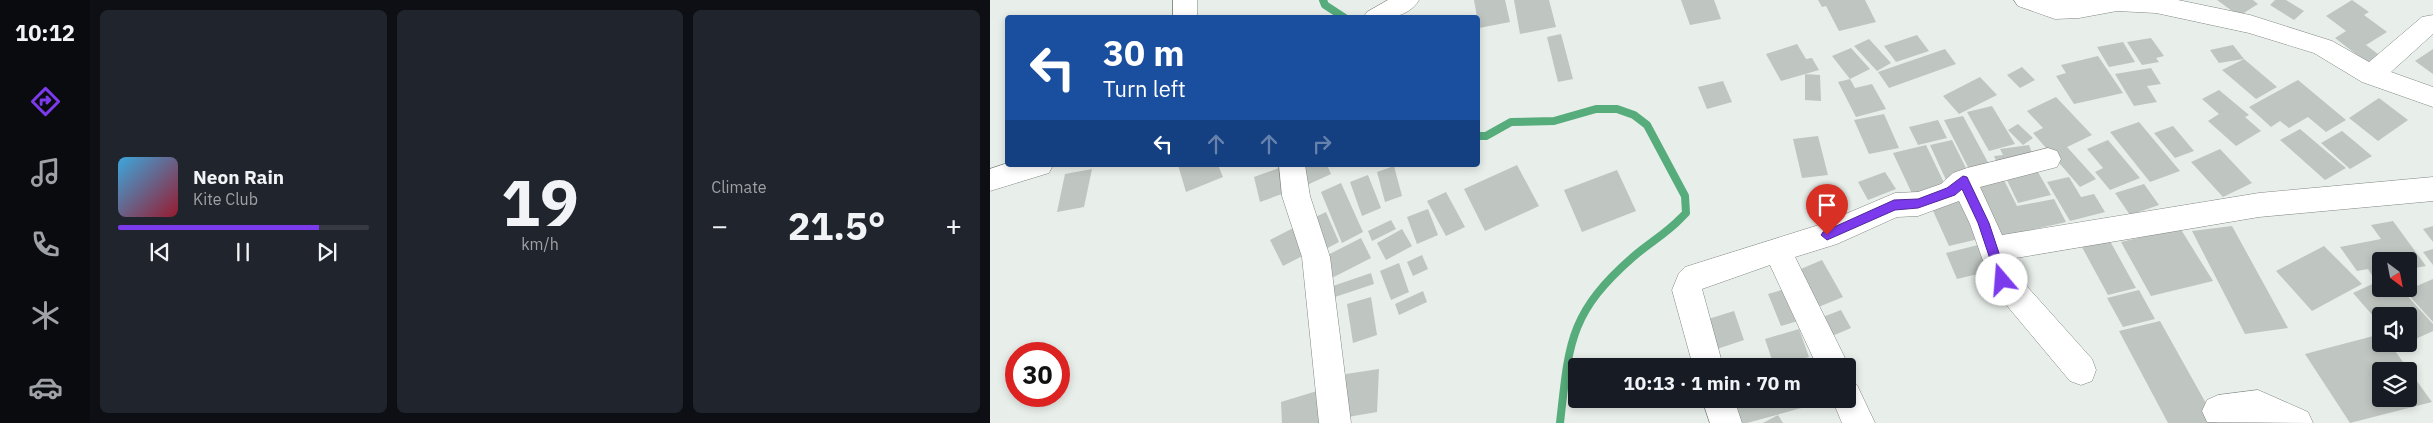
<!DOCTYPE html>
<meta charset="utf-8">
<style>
body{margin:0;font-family:"IBM Plex Sans",sans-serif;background:#20242c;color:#f1f3f6;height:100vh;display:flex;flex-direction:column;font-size:19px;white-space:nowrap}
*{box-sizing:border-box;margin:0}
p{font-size:16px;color:#9ea1a6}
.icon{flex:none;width:28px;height:28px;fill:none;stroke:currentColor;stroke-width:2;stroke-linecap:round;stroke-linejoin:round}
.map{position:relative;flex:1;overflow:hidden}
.sheet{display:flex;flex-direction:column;gap:10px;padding:10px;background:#0d0f14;width:900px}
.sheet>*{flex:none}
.guide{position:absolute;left:15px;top:15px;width:475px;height:152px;border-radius:5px;box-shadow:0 2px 8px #0003;background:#1a4fa0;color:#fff;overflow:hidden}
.needle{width:32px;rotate:148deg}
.buttons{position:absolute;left:1382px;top:252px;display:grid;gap:10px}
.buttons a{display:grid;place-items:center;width:45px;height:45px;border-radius:5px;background:#171b24;box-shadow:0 2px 8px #0003;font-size:25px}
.speed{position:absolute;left:15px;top:342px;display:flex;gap:10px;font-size:25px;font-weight:700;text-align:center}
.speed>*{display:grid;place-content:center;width:65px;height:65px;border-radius:50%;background:#171b24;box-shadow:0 2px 8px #0003;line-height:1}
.speed .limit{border:8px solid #d22;background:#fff;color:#111}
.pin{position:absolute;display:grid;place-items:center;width:42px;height:42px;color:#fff;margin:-51px -21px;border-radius:50% 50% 50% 0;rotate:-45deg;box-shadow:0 0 5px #0007}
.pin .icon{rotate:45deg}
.me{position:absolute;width:55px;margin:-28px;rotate:342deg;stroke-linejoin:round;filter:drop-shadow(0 0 4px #0008)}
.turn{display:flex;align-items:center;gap:18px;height:105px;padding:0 15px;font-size:22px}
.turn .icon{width:65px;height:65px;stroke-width:2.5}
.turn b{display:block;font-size:35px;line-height:42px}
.lanes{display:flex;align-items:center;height:48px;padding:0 15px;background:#0003;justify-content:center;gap:25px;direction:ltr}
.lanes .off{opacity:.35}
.big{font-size:38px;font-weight:700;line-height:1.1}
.sheet .widget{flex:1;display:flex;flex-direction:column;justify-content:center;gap:8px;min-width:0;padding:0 18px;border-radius:8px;background:#20242c}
.sheet .dial{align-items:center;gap:0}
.dial b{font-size:65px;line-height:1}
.song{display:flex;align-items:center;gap:15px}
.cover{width:60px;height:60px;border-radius:8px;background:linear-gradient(135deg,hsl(200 70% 55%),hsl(350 70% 35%))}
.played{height:5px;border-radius:2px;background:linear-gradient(90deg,#7c3aed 80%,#363941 80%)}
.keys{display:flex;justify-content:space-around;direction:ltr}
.heat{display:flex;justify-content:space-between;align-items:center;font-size:28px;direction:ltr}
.sheet .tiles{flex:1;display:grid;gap:10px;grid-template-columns:repeat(3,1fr)}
.trip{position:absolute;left:578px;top:358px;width:288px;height:50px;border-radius:5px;background:#171b24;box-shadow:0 2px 8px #0003;font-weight:700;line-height:50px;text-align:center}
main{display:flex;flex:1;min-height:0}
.menu{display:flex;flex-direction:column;width:90px;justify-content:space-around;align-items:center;background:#090b0e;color:#9ea1a6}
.menu .icon{width:35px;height:35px}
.menu .selected{color:#7c3aed}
.menu b{font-size:22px;color:#f1f3f6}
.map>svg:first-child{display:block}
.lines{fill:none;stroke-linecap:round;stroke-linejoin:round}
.stream{stroke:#56ac7a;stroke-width:8}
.building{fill:#bfc5c1;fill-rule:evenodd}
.minor-casing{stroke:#828783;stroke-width:1}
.minor{fill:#fff;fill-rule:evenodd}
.route{fill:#7c3aed;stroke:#51269a}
</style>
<main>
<nav class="menu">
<b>10:12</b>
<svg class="icon selected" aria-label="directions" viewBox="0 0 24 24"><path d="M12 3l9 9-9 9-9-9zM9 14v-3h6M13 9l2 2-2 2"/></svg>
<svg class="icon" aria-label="music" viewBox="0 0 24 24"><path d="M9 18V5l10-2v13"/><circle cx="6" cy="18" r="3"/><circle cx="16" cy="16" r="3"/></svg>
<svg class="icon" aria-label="phone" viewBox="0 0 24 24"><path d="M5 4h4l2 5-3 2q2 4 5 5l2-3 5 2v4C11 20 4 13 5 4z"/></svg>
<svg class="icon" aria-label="climate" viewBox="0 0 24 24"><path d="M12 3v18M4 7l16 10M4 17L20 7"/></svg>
<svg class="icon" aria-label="car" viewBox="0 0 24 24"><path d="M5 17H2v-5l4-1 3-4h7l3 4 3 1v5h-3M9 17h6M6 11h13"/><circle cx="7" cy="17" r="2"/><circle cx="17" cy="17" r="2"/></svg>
</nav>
<section class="sheet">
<div class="tiles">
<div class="widget">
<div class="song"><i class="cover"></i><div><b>Neon Rain</b><p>Kite Club</p></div></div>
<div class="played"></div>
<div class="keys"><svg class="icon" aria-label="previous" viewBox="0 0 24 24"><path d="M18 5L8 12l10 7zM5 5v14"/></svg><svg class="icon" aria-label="pause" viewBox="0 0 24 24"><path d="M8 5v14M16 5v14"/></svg><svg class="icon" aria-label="next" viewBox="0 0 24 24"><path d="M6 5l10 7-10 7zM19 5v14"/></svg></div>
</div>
<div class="widget dial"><b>19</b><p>km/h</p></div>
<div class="widget"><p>Climate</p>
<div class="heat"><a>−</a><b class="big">21.5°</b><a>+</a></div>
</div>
</div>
</section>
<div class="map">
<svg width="1443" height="423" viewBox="0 0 1443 423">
<rect width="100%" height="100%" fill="#e8eeea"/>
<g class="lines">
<path class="stream" d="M333,0l2,5 20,13
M488,136h8l25,-14 43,-1 42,-12h21l17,6 13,10 38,71 1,17 -5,5c-14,15 -32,25 -48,39 -64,56 -64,86 -73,166"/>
</g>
<path class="building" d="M484,0h31l5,22 -31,6z
M524,0h35l7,27 -36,7z
M691,0h33l7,19 -31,6z
M828,0h47l11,22 -37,9 -13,-25 -4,1z
M1227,0h36l5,4 -19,12z
M1285,0h11l18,11 -10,9 -24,-15z
M1362,0l17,12 -5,3 23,17 -21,13 16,12 -12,8 -35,-27 11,-7 -20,-15z
M571,34l12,45 -15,3 -11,-45z
M927,35l12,16 -33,11 -12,-16z
M1161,38l13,18 -8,2 3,4 -17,3 -15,-23z
M879,39l22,24 -14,8 -23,-25z
M1133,42l12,20 -26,5 -12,-20z
M807,44l9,15 6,-1 7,12 -38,11 -15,-27z
M1243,45l11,14 -25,4 -9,-13z
M861,48l19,21 -20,10 -18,-23z
M955,49l11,15 -67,24 -11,-16z
M1443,49v25l-18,-13z
M1108,56l25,37 -49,11 -18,-28 10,-3 -5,-8z
M1254,59l33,28 -21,12 -34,-29z
M1032,67l13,13 -15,8 -13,-13z
M1161,68l10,16 -14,2 10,16 -23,4 -19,-32z
M815,74l15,1 1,26 -16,-1z
M990,77l17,18 -38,19 -16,-18z
M860,79l5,9 17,-4 14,25 -30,8 -18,-35z
M1308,80l48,40 -20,12 -18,-15 -19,11 -9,-7 -9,6 -22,-20z
M733,81l9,21 -25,7 -9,-22z
M1229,90l30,25 -4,2 16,14 -25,15 -28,-25 11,-7 -17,-15z
M1066,97l36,38 -25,12 29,32 -16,8 -47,-54 10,-5 -16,-17z
M1389,98l29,22 -30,21 -29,-23z
M1002,106l23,38 -26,7 -22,-39z
M894,114l15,34 -30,6 -15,-34z
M973,116l28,52 -20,5 -27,-53z
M948,120l9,18 -29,7 -9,-18z
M1149,122l41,49 -30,11 -40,-50z
M1028,124l15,14 -10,7 -15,-15z
M1183,126l21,25 -19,7 -21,-25z
M1310,129l46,39 -21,12 -45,-40z
M1352,131l30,25 -22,13 -29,-26z
M828,136l10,39 -26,3 -9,-39z
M962,140l17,34 -23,6 -16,-35z
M1118,140l32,38 -30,12 -15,-18 8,-4 -16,-19z
M936,145l22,46 -33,9 -22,-47z
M1039,145l6,16 -35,9 -6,-14 9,-1 -3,-6z
M1230,149l32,34 -29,14 -32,-35z
M188,165h40l5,12 -37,15z
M297,165l6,25 -33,12 -6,-25z
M313,165h24l4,9 -24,11z
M527,165l22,41 -54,25 -21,-42z
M1044,165l17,30 -33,8 -15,-31z
M404,166l8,30 -17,6 -8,-30z
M102,169l-8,38 -27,5 8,-38z
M627,170l19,41 -54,21 -18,-42z
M895,172l11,17 -28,11 -10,-18z
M1011,174l16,32 37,-7 12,23 -71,16 -28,-57z
M378,175l13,33 -19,8 -12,-34z
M1079,177l12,20 13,-3 11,18 -35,9 -23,-39z
M351,183l22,49 -21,11 -21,-51z
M1154,184l15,21 -29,10 -15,-22z
M456,192l19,35 -19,9 -19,-35z
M976,193l21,44 -38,9 -20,-44z
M438,209l10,26 -21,9 -10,-27z
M336,212l13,30 -19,10 -13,-31z
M401,220l5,9 -24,12 -4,-10z
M1403,221l33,45 -17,3v-8h-28v14l-8,2 -5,-8 -11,2 -17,-24 41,-8 -10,-14z
M309,225l13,26 -29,15 -13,-26z
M1242,226l56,102 -43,6 -53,-103z
M1443,226v16l-10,-13z
M1190,228l33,53 -62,15 -30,-54z
M412,229l10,17 -26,14 -9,-17z
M1115,232l31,56 -28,7 -31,-57z
M371,238l10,20 -43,22 -10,-20z
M988,245l12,26 -33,8 -11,-26z
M1334,246l38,38 -50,27 -36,-40z
M1443,249v16l-10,-13z
M432,255l6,14 -15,7 -6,-14z
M832,260l21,37 -27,11 -20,-37z
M409,263l10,29 -18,8 -11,-29z
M381,273l3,11 -45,15 -2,-11z
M1443,279v43l-28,-31z
M1391,280v9h20l32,35v7l-24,11v-26h-28v9l-28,-32z
M805,286l13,32 -27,8 -13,-32z
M1149,290l16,29 -32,8 -16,-29z
M433,291l4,11 -28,13 -4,-11z
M381,297l6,38 -24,8 -6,-39z
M851,310l10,18 -26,11 -10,-19z
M744,311l10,29 -30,10 -9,-30z
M1170,321l57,102h-49l-49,-92z
M809,329l10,28 -35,9 -9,-27z
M1391,334v10h9l42,58 -82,21 -45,-69zM1391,371h28v28h-28z
M389,369l-2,43 -35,6 4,-44z
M327,391l3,32h-38l-1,-21z
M765,399h67l1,3 -76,21h-18l-4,-16z
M788,415l5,8h-20z"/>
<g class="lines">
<defs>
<path id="minor" d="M183,0h24v18h-24z
M398,0h31c-12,20 -36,18 -56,18l4,-6z
M1024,0h164l72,15 82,26 37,21 53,-45 11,-2v19l-42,38 42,15v20l-71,-25 -48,-29 -65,-20 -93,-20 -39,-2 -38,7 -24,1 -37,-13z
M1058,148l9,3 4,8 -4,8 -77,20 22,48 257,-42 174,-16v24l-174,16 -249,42 5,14 77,86 4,11 -4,11 -11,4 -11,-4 -77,-92 -23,-65 -11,-23 -41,15 -21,1 -60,27 -42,13 49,99 4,10 -2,5v-5h-29l-47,-101 -68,24 21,77h-30l-21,-76 7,-17 6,-6 137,-43 73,-31 23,-1 23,-8 12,-11 14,-5z
M18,163v2h45l-4,8 -59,18v-22z
M289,165h26l5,31 20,61 21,166h-32l-17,-166 -20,-61z
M856,381l11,4 18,38h-33l-10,-24h14z
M1268,390l50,22 5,11 -106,-1 -5,-11 5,-11 11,-5z
M712,399h32l8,24h-32z"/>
</defs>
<use href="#minor" class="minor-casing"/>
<use href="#minor" class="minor"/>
</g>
<path class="route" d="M973,176l4,1 22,46 19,57 -1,3h-9l-20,-60 -16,-34 -7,6 -37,13 -23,2 -68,30 -6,-5 2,-3 71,-32 24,-1 29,-11z"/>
</svg>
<div class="buttons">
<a><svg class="needle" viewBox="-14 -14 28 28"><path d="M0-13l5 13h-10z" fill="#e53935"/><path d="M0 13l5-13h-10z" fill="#9ea1a6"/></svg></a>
<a><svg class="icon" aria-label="sound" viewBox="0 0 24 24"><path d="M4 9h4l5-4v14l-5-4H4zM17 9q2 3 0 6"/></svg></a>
<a><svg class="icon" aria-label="layers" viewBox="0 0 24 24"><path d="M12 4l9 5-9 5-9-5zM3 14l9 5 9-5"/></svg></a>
</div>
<div class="speed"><div class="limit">30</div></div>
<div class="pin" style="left:837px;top:235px;background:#d93025"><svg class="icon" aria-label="arrive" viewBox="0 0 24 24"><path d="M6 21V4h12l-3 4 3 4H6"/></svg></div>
<svg class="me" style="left:1012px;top:280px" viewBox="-20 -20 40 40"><circle r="19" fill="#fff"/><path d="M0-13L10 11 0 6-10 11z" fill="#7c3aed"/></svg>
<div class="trip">10:13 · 1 min · 70 m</div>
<div class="guide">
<div class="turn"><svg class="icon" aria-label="left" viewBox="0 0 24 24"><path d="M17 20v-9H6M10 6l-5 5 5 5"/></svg><div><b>30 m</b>Turn left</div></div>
<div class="lanes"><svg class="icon" aria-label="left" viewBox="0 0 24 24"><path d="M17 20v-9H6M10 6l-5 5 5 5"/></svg><svg class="icon off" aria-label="ahead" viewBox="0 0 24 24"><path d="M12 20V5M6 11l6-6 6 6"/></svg><svg class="icon off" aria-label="ahead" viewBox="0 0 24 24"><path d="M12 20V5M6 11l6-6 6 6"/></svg><svg class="icon off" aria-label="right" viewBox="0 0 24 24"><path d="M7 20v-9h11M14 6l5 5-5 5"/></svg></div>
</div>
</div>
</main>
